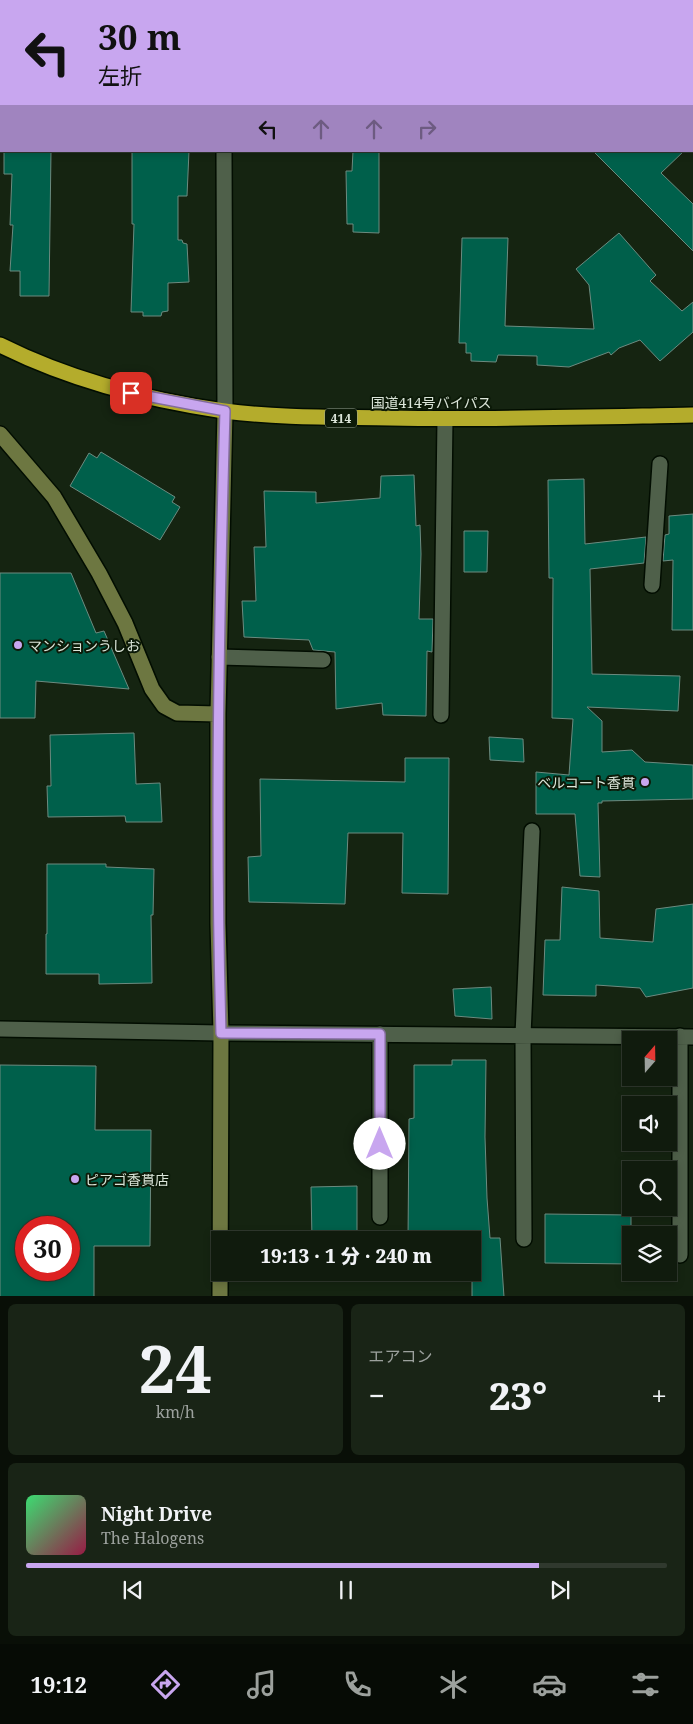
<!DOCTYPE html>
<html lang="ja">
<meta charset="utf-8">
<style>
body{margin:0;font-family:"Noto Serif","Noto Sans JP",serif;background:#192416;color:#f1f3f6;height:100vh;display:flex;flex-direction:column;font-size:19px;white-space:nowrap}
*{box-sizing:border-box;margin:0}
p{font-size:16px;color:#9ca19d}
.icon{flex:none;width:28px;height:28px;fill:none;stroke:currentColor;stroke-width:2;stroke-linecap:round;stroke-linejoin:round}
.map{position:relative;height:1296px;overflow:hidden}
.sheet{display:flex;flex-direction:column;gap:8px;padding:8px;background:#090f07;flex:1}
.sheet>*{flex:none}
.guide{position:absolute;left:0px;top:0px;width:694px;height:152px;box-shadow:0 2px 8px #0003,0 0 0 1px #30392e;background:#c8a6ef;color:#111;overflow:hidden}
.needle{width:32px;rotate:20deg}
.controls{position:absolute;left:622px;top:1031px;display:grid;gap:10px}
.controls a{display:grid;place-items:center;width:55px;height:55px;border-radius:0px;background:#101b0d;box-shadow:0 2px 8px #0003,0 0 0 1px #30392e;font-size:25px}
.speed{position:absolute;left:15px;top:1216px;display:flex;gap:10px;font-size:25px;font-weight:700;text-align:center}
.speed>*{display:grid;place-content:center;width:65px;height:65px;border-radius:50%;background:#101b0d;box-shadow:0 2px 8px #0003,0 0 0 1px #30392e;line-height:1}
.speed .limit{border:8px solid #d22;background:#fff;color:#111}
.pin{position:absolute;display:grid;place-items:center;width:42px;height:42px;color:#fff;margin:-21px;border-radius:10px;box-shadow:0 2px 8px #0006}
.me{position:absolute;width:55px;margin:-28px;rotate:0deg;stroke-linejoin:round;filter:drop-shadow(0 0 4px #0008)}
.turn{display:flex;align-items:center;gap:18px;height:105px;padding:0 15px;font-size:22px}
.turn .icon{width:65px;height:65px;stroke-width:2.5}
.turn b{display:block;font-size:35px;line-height:42px}
.lanes{display:flex;align-items:center;height:48px;padding:0 15px;background:#0003;justify-content:center;gap:25px;direction:ltr}
.lanes .off{opacity:.35}
.big{font-size:38px;font-weight:800;line-height:1.1}
.sheet .tile{flex:1;display:flex;flex-direction:column;justify-content:center;gap:8px;min-width:0;padding:0 18px;border-radius:8px;background:#192416}
.sheet .dial{align-items:center;gap:0}
.dial b{font-size:65px;line-height:1}
.song{display:flex;align-items:center;gap:15px}
.cover{width:60px;height:60px;border-radius:8px;background:linear-gradient(135deg,hsl(140 70% 55%),hsl(340 70% 35%))}
.played{height:5px;border-radius:2px;background:linear-gradient(90deg,#c8a6ef 80%,#30392e 80%)}
.keys{display:flex;justify-content:space-around;direction:ltr}
.heat{display:flex;justify-content:space-between;align-items:center;font-size:28px;direction:ltr}
.sheet .tiles{flex:1;display:grid;gap:8px;grid-template-columns:1fr 1fr}
.tile:last-child{grid-column:span 2}
.trip{position:absolute;left:211px;top:1231px;width:270px;height:50px;border-radius:0px;background:#101b0d;box-shadow:0 2px 8px #0003,0 0 0 1px #30392e;font-weight:800;line-height:50px;text-align:center}
.dock{display:flex;height:80px;justify-content:space-around;align-items:center;background:#060b05;color:#9ca19d}
.dock .icon{width:35px;height:35px}
.dock .selected{color:#c8a6ef}
.dock b{font-size:22px;color:#f1f3f6}
.map>svg:first-child{display:block}
.building{fill:#00604b;stroke:#6c8b80;fill-rule:evenodd}
.lines{fill:none;stroke-linecap:round;stroke-linejoin:round}
.street-casing{stroke:#020d01;stroke-width:18}
.secondary-casing{stroke:#020d01;stroke-width:18}
.highway-casing{stroke:#020d01;stroke-width:18}
.street{stroke:#4f604a;stroke-width:15}
.secondary{stroke:#6d7741;stroke-width:15}
.highway{stroke:#b4ac2c;stroke-width:15}
.route-casing{stroke:#826c9b;stroke-width:12}
.route{stroke:#c8a6ef;stroke-width:9}
.poi-dot{fill:#c8a6ef;stroke:#0c1a08;stroke-width:2}
.labels{text-anchor:middle;dominant-baseline:central;stroke-width:4;stroke-linejoin:round;paint-order:stroke}
.shield{fill:#0c1a08;stroke:#9da89a;stroke-width:1}
.shield-label{font-size:12px;font-weight:bold;fill:#dbe5d9}
.street-label{font-size:14px;fill:#dbe5d9;stroke:#0c1a08}
.poi-label{font-size:14px;fill:#dbe5d9;stroke:#0c1a08;text-anchor:start}
</style>
<div class="map">
<svg width="693" height="1297" viewBox="0 0 693 1297">
<rect width="100%" height="100%" fill="#152411"/>
<path class="building" d="M4,151h47l-2,145h-29v-25h-10l3,-46h-3l2,-51h-8z
M132,151h57l-2,45h-9v44h4l1,3 4,1 2,38 -21,1v28l-6,1 -1,4h-18v-4h-12l3,-88h-2z
M353,151h26v82l-26,-1v-8h-6l-1,-53h6z
M593,151h91l-23,22 32,31v47z
M619,233l37,42 -6,6 32,30 11,-9v30l-33,29 -20,-21 -21,8 -8,7 -2,-3 -40,15 -32,-2v-9l-39,-1 -2,7 -25,-1v-8h-5v-10h-7l3,-105h46l-3,88 89,3 -5,-44 -13,-16z
M101,452l74,45 -3,5 8,5 -20,33 -90,-54 19,-33 8,5z
M414,475l2,51 4,-1 1,29 -2,65h14l-1,33 -5,-1 -1,65 -43,-1 -1,-12 -46,6 -1,-57 -22,-2 -4,-10 -65,-3 -2,-36h14l-2,-54h12l-2,-56 52,1v11l64,-5 1,-22z
M584,479l1,65 61,-7 -2,26 -54,6 2,105 88,2 -2,35 -91,-4 15,14v31l30,-2 13,12 48,3v34l-91,2v2h-4l2,74 -20,-1 -5,-62h-39v-42l33,3 4,-56 -21,-1 1,-140h-4l-1,-98z
M693,514v116h-21l1,-70 -10,1 2,-26 4,-1v-18z
M464,531h24l-1,41h-23z
M0,573h71l25,60 8,-2 25,58 -93,-8 -1,37h-35z
M134,733l2,51 24,-1 2,39h-36l-1,-6 -77,1 -1,-31h4l-1,-51z
M489,737l34,2 1,23 -34,-2z
M405,758h44l-1,136 -46,-1 1,-60h-55l-3,71 -96,-2 -1,-45 13,-1 -1,-77 145,3z
M47,864h59v3l48,2 -1,46h-2l1,68 -53,1v-10h-53v-40h1z
M562,887l37,4 1,47 53,4 3,-33 37,-5v84l-47,9 -6,-9 -44,-3v11l-53,-1 2,-55h15z
M491,987l1,32 -37,-3 -2,-27z
M452,1060h34l-1,77 2,61 3,40h10l4,59h-32v-57h-64l1,-121 5,-1v-53h38z
M0,1065l96,1 -1,64h56l-1,116h-56v51h-94zM26,1228h43v42h-43z
M357,1186v54h-45l-1,-53z
M545,1214l86,1v49l-86,-1z"/>
<g class="lines">
<defs>
<path id="street" d="M460,0v1
M225,1v-1
M642,1l1,-1
M224,151l1,260
M652,585l8,-121
M219,657l104,3
M441,715l4,-296
M0,1029l221,4 472,4
M380,1034v183
M680,1036v219
M524,1239l-1,-204 9,-204"/>
<path id="secondary" d="M0,434l54,63 45,76 26,50 27,66 12,17 13,7 41,1
M220,1297l1,-264 -3,-110v-209l7,-303"/>
<path id="highway" d="M0,345c70,35 147,55 224,66 55,7 111,6 166,7 101,2 202,-1 303,-3"/>
</defs>
<use href="#street" class="street-casing"/>
<use href="#secondary" class="secondary-casing"/>
<use href="#highway" class="highway-casing"/>
<use href="#street" class="street"/>
<use href="#secondary" class="secondary"/>
<use href="#highway" class="highway"/>
</g>
<g class="lines">
<defs>
<path id="route" d="M131,393l94,18c-6,207 -10,415 -4,622l159,1v110"/>
</defs>
<use href="#route" class="route-casing"/>
<use href="#route" class="route"/>
</g>
<g class="poi-dot">
<circle cx="18" cy="645" r="5"/>
<circle cx="645" cy="782" r="5"/>
<circle cx="75" cy="1179" r="5"/>
</g>
<g class="labels">
<rect class="shield" x="325" y="408.5" width="32" height="19" rx="4"/>
<g class="shield-label">
<text x="341" y="418">414</text>
</g>
<g class="street-label">
<text x="431" y="402">国道414号バイパス</text>
</g>
<g class="poi-label">
<text x="28" y="645">マンションうしお</text>
<text x="635" y="782" text-anchor="end">ベルコート香貫</text>
<text x="85" y="1179">ピアゴ香貫店</text>
</g>
</g>
</svg>
<div class="controls">
<a><svg class="needle" viewBox="-14 -14 28 28"><path d="M0-13l5 13h-10z" fill="#e53935"/><path d="M0 13l5-13h-10z" fill="#9ca19d"/></svg></a>
<a><svg class="icon" aria-label="sound" viewBox="0 0 24 24"><path d="M4 9h4l5-4v14l-5-4H4zM17 9q2 3 0 6"/></svg></a>
<a><svg class="icon" aria-label="search" viewBox="0 0 24 24"><circle cx="10" cy="10" r="6"/><path d="M15 15l6 6"/></svg></a>
<a><svg class="icon" aria-label="layers" viewBox="0 0 24 24"><path d="M12 4l9 5-9 5-9-5zM3 14l9 5 9-5"/></svg></a>
</div>
<div class="speed"><div class="limit">30</div></div>
<div class="pin" style="left:131px;top:393px;background:#d93025"><svg class="icon" aria-label="arrive" viewBox="0 0 24 24"><path d="M6 21V4h12l-3 4 3 4H6"/></svg></div>
<svg class="me" style="left:380px;top:1144px" viewBox="-20 -20 40 40"><circle r="19" fill="#fff"/><path d="M0-13L10 11 0 6-10 11z" fill="#c8a6ef"/></svg>
<div class="trip">19:13 · 1 分 · 240 m</div>
<div class="guide">
<div class="turn"><svg class="icon" aria-label="left" viewBox="0 0 24 24"><path d="M17 20v-9H6M10 6l-5 5 5 5"/></svg><div><b>30 m</b>左折</div></div>
<div class="lanes"><svg class="icon" aria-label="left" viewBox="0 0 24 24"><path d="M17 20v-9H6M10 6l-5 5 5 5"/></svg><svg class="icon off" aria-label="ahead" viewBox="0 0 24 24"><path d="M12 20V5M6 11l6-6 6 6"/></svg><svg class="icon off" aria-label="ahead" viewBox="0 0 24 24"><path d="M12 20V5M6 11l6-6 6 6"/></svg><svg class="icon off" aria-label="right" viewBox="0 0 24 24"><path d="M7 20v-9h11M14 6l5 5-5 5"/></svg></div>
</div>
</div>
<section class="sheet">
<div class="tiles">
<div class="tile dial"><b>24</b><p>km/h</p></div>
<div class="tile"><p>エアコン</p>
<div class="heat"><a>−</a><b class="big">23°</b><a>+</a></div>
</div>
<div class="tile">
<div class="song"><i class="cover"></i><div><b>Night Drive</b><p>The Halogens</p></div></div>
<div class="played"></div>
<div class="keys"><svg class="icon" aria-label="previous" viewBox="0 0 24 24"><path d="M18 5L8 12l10 7zM5 5v14"/></svg><svg class="icon" aria-label="pause" viewBox="0 0 24 24"><path d="M8 5v14M16 5v14"/></svg><svg class="icon" aria-label="next" viewBox="0 0 24 24"><path d="M6 5l10 7-10 7zM19 5v14"/></svg></div>
</div>
</div>
</section>
<nav class="dock">
<b>19:12</b>
<svg class="icon selected" aria-label="directions" viewBox="0 0 24 24"><path d="M12 3l9 9-9 9-9-9zM9 14v-3h6M13 9l2 2-2 2"/></svg>
<svg class="icon" aria-label="music" viewBox="0 0 24 24"><path d="M9 18V5l10-2v13"/><circle cx="6" cy="18" r="3"/><circle cx="16" cy="16" r="3"/></svg>
<svg class="icon" aria-label="phone" viewBox="0 0 24 24"><path d="M5 4h4l2 5-3 2q2 4 5 5l2-3 5 2v4C11 20 4 13 5 4z"/></svg>
<svg class="icon" aria-label="climate" viewBox="0 0 24 24"><path d="M12 3v18M4 7l16 10M4 17L20 7"/></svg>
<svg class="icon" aria-label="car" viewBox="0 0 24 24"><path d="M5 17H2v-5l4-1 3-4h7l3 4 3 1v5h-3M9 17h6M6 11h13"/><circle cx="7" cy="17" r="2"/><circle cx="17" cy="17" r="2"/></svg>
<svg class="icon" aria-label="filters" viewBox="0 0 24 24"><path d="M4 7h16M4 17h16"/><circle cx="9" cy="7" r="2"/><circle cx="15" cy="17" r="2"/></svg>
</nav>
